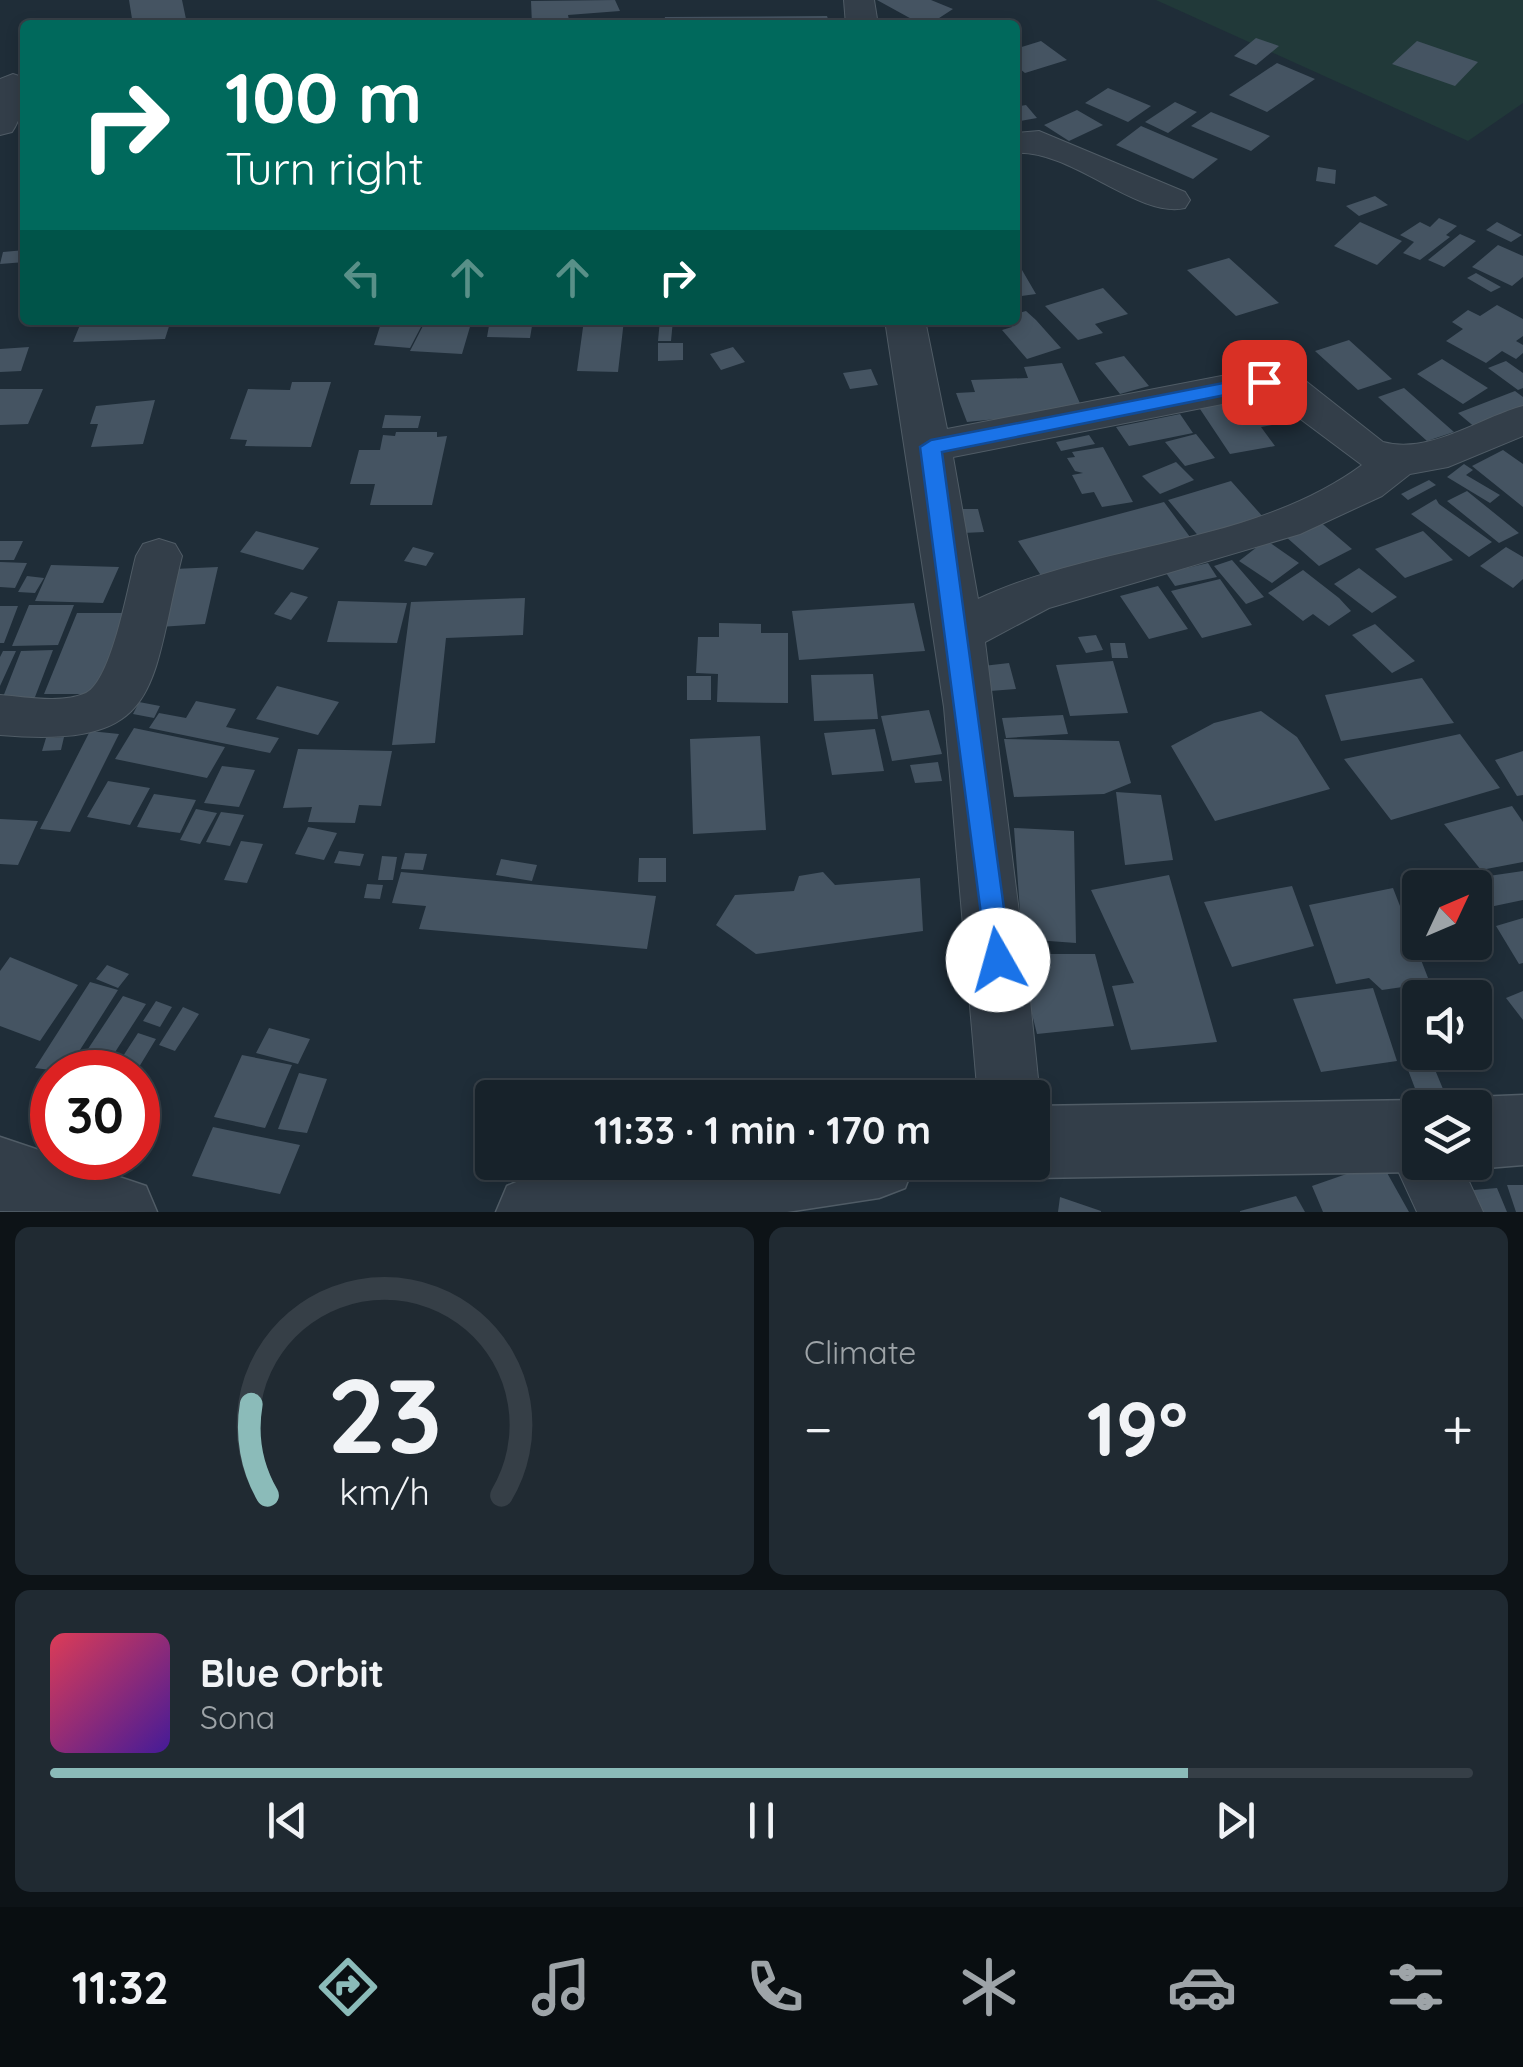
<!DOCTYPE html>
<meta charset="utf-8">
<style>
body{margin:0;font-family:Quicksand,sans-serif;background:#202a32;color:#f1f3f6;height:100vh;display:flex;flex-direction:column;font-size:38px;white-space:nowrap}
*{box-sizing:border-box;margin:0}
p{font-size:32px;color:#9ea4a8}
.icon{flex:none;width:55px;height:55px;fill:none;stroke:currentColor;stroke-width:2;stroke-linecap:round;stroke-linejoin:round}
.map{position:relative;height:1212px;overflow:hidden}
.drawer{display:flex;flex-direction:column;gap:15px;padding:15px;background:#0d1317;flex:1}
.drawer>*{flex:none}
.guide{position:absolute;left:20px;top:20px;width:1000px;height:305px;border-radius:10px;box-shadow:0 5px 15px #0003,0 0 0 2px #363f47;background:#00695c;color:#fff;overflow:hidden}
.needle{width:65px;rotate:46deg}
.tools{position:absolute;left:1402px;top:870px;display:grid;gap:20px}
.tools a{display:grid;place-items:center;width:90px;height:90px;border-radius:10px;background:#17222a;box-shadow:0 5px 15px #0003,0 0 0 2px #363f47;font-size:50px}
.speed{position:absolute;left:30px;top:1050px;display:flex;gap:20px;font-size:50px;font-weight:700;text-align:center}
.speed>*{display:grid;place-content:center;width:130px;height:130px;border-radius:50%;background:#17222a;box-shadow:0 5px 15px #0003,0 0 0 2px #363f47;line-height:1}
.speed .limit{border:15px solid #d22;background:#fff;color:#111}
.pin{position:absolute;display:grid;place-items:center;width:85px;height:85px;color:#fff;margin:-42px;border-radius:20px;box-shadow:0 5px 15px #0006}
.me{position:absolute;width:110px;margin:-55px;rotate:353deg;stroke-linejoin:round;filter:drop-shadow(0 0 8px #0008)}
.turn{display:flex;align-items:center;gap:35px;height:210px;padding:0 40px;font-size:45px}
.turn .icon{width:130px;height:130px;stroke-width:2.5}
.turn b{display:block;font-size:70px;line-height:85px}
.lanes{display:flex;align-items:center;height:95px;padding:0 40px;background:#0003;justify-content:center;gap:50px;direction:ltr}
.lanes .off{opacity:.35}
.big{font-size:75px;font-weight:700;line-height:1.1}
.drawer .tile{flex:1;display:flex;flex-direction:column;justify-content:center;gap:15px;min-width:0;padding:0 35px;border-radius:15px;background:#202a32}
.drawer .dial{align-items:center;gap:0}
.dial svg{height:260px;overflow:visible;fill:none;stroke:#363f47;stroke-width:7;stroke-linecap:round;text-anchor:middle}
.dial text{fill:#f1f3f6;stroke:none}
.song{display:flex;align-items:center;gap:30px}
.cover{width:120px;height:120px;border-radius:15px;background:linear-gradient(135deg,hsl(350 70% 55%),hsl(260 70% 35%))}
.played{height:10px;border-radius:5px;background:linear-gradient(90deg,#8bbbb9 80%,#363f47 80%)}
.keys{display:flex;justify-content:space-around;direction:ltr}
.heat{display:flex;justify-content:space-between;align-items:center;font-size:55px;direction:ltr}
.drawer .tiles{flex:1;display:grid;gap:15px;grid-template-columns:1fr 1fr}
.tile:last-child{grid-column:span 2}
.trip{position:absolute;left:475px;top:1080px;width:575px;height:100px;border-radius:10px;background:#17222a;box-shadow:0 5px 15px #0003,0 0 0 2px #363f47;font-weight:700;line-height:100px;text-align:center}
.dock{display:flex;height:160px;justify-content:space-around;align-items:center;background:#090e11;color:#9ea4a8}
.dock .icon{width:70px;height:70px}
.dock .selected{color:#8bbbb9}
.dock b{font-size:45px;color:#f1f3f6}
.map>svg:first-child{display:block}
.green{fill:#213939}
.building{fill:#455462}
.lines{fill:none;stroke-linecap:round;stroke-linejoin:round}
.minor-casing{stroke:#505c66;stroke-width:2}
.tertiary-casing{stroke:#505c66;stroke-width:3}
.minor{fill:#333e49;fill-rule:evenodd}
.tertiary{fill:#333e49;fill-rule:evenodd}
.route{fill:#1a73e8;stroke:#114b97;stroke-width:2.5}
</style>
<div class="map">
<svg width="1523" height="1212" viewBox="0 0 1523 1212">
<rect width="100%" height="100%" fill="#1f2d38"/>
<path class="green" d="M1156,0h367v103l-55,38z"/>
<path class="building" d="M129,0h53l4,19 -53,6z
M615,0l5,11 -52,4 2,10h-38l-1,-24z
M877,0h54l22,9 -20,13h-16z
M827,16l3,9h-167l2,-8z
M1256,38l23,8 -23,19 -22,-9z
M1041,41l26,19 -42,13 -10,-8v-16z
M1417,41l61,21 -23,24 -63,-22z
M1277,63l38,16 -48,33 -38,-17z
M1108,88l43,18 -23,16 -43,-19z
M1175,102l22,10 -29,21 -23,-11z
M1026,105l11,13 -22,4v-15z
M1077,110l26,15 -34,16 -25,-16z
M1211,112l59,24 -19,15 -60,-25z
M1141,126l77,33 -25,20 -77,-34z
M1318,167l18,3 -1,14 -19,-3z
M1375,196l13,9 -29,11 -13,-10z
M1439,218l18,8 -11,9 4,2 -30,23 -17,-7 11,-11 -14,-7 20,-13 10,5z
M1360,222l42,19 -25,24 -43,-19z
M1497,222l25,13 -11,7 -25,-12z
M1460,234l16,7 -32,26 -16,-7z
M1498,245l25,11v21l-11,9 -40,-19z
M25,250v12l-25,2 3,-12z
M1015,258l21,36 -21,3z
M1229,258l50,45 -43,13 -49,-46z
M1476,273l25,14 -10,5 -24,-14z
M1103,288l25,26 -33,10 8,9 -25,7 -33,-34z
M1497,305l26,14v17l-7,5 7,4v8l-7,6 -14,-8 -16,12 -40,-22 17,-12 -11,-7 16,-12 12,6z
M1026,311l10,9 25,28 -34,11 -25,-29 10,-3 -6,-7h9v-6z
M82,320h89l-6,19 -92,3z
M382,320h39l1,5 -12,23 -36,-3z
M426,320h46l-10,34 -52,-3z
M490,320h60l-1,6h-17l-2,12 -43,-1z
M584,320h40l-6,52 -41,-1z
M660,320h13l-2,21h-13z
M1349,340l43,39 -34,11 -43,-39z
M658,343h25v17l-25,1z
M29,347l-8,24 -21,1v-23z
M733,347l12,15 -24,8 -11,-16z
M1124,356l25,30 -29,8 -25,-31z
M1442,359l46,29 -25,16 -46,-30z
M1506,361l17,12v15l-5,2 -30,-22z
M1062,363l21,47 -116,12 -11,-29 19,-1 -4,-12 57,-2 -4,-11z
M871,369l7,16 -28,4 -7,-16z
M292,382h39l-20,65 -66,-1 2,-6 -17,-1 18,-50 42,1z
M1404,388l50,44 -27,9 -49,-44z
M0,389h43l-15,35 -28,1z
M1515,391l8,6v14l-46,18 -19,-16z
M1243,398l6,10 9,-2 14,19 -11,2 14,19 -45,8 -32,-48z
M155,400l-12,44 -52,3 7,-23h-8l6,-18z
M1180,414l13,19 -64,13 -13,-19z
M385,415l36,1 -3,12h-36z
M396,432h41v5l10,-1 -15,69h-62l5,-21h-25l9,-34h21l3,-15 12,1z
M1196,434l19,24 -30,8 -20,-24z
M1089,435l6,9 -34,7 -5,-9z
M1103,447l30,55 -31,5 -8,-15 -12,2 -10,-19 11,-2 -8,-2 -8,-13 8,-1 -3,-5z
M1503,450l20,14v43l-51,-41z
M1176,462l18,18 -34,14 -18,-18z
M1464,464l9,6 -7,5 34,20 -10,8 -43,-26z
M1429,480l7,5 -28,15 -7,-6z
M1231,481l33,37 -63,21 -33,-39z
M1467,491l52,42 -20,10 -52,-42z
M1436,499l3,5 53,38 -23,15 -58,-43z
M1164,502l26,35 -148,40 -24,-36z
M958,509h20l6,23 -21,1z
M1318,520l34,29 -33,17 -34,-30z
M256,531l63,17 -16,22 -63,-18z
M1423,531l30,29 -48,18 -30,-29z
M1266,540l33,23 -27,20 -33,-22z
M0,541h23l-9,19h-14z
M413,547l21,6 -8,13 -22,-5z
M1506,547l17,10v22l-10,9 -33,-22z
M1232,560l32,37 -18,7 -32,-38z
M0,562l27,1 -12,25 -15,-1z
M1208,563l9,14 -42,9 -9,-13z
M51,565l68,2 -16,36 -68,-2z
M218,567l-13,57 -46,3 15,-58z
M1359,568l38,29 -25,16 -38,-29z
M1303,570l36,28 12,13 -22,15 -16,-12 -10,7 -35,-28z
M27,576l17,2 -9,15 -17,-1z
M1220,579l32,46 -50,13 -31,-47z
M1158,586l30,43 -39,10 -29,-43z
M291,592l17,5 -17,23 -17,-6z
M525,598l-2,37 -77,3 -11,105 -43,2 19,-143z
M338,601l69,2 -10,40 -70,-1z
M914,603l11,48 -126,9 -7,-49z
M29,605h45l-16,40 -46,1z
M0,606h18l-14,37h-4z
M77,613h49l-31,81h-51z
M719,623l42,1v9h27v70l-71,-1 1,-28 -22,-1 2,-36h21z
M1375,624l40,37 -23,12 -40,-38z
M1096,635l7,15 -17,3 -8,-16z
M1110,643h15l3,15h-16z
M53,650l-18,47h-32l18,-46z
M3,651h13l-16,35v-29z
M1113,661l15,52 -58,3 -14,-51z
M1009,663l7,26 -26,2 -7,-25z
M873,674l5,45 -64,2 -3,-46z
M687,676h24v24h-24z
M1422,678l32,45 -113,18 -16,-46z
M277,686l62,16 -21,33 -62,-16z
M196,701l40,8 -10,18 53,11 -9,15 -121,-25 10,-15 27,5z
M139,702l21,4 -6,12 -21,-4z
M929,710l13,44 -50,7 -11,-45z
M1261,711l36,26 33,52 -115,32 -44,-75 43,-23z
M1063,715l5,19 -62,4 -4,-20z
M134,728l91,19 -18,31 -92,-19z
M875,729l9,42 -52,4 -8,-42z
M90,731l29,3 -49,98 -30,-3z
M1460,734l40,54 -109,32 -47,-61z
M760,736l6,94 -73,4 -3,-95z
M64,737l-3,13 -19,1 4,-13z
M1004,739l115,2 12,42 -27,11 -90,3z
M298,749l94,2 -11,55 -22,-1 -4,18 -47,-1 4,-15 -29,1z
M1523,751v44l-6,1 -22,-36z
M938,762l4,19 -27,2 -5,-18z
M222,766l33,4 -16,37 -35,-4z
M108,781l42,7 -20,37 -43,-8z
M1116,792l45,3 12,65 -48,5z
M154,794l42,6 -16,33 -43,-6z
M1512,806l11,16v40l-42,8 -37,-46z
M196,809l21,4 -17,31 -20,-4z
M221,812l23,3 -14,31 -24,-4z
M0,819l38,2 -20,44 -18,-1z
M308,827l29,6 -13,27 -29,-6z
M1014,828l60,3 2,112 -54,-4z
M241,841l22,3 -16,39 -23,-3z
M339,851l25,3 -4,12 -26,-3z
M405,853l22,1 -4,16 -22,-1z
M382,856l15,1 -4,23h-15z
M639,858h27v24h-28z
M501,859l36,6 -5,16 -36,-6z
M1523,871v29l-43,9 -5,-21h-9l-5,-8z
M401,872l255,24 -9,53 -228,-20 7,-23 -34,-3z
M823,872l12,13 85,-7 3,53 -167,23 -40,-29 19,-30 59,-4 5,-15z
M1169,875l48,167 -86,8 -19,-64 22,-3 -43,-93z
M367,884l16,1 -3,14 -16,-1z
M1292,886l22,60 -82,21 -28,-65z
M1393,888l37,95 -48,7 -13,-12 -33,6 -27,-79z
M1523,918v45l-4,1 -23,-38z
M1017,954h78l19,72 -77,8z
M10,957l68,28 -38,56 -40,-15v-55z
M107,965l22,9 -11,14 -22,-9z
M90,982l28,8 -52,82 -31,-4z
M1373,988l24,73 -76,11 -28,-73z
M1523,991v29l-17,-22z
M123,996l23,8 -36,56 -24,-8z
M156,1001l16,6 -12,20 -17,-6z
M183,1007l16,7 -24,37 -16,-6z
M269,1028l41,11 -12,25 -42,-11z
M138,1033l18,6 -20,33 -20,-5z
M242,1055l50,10 -27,63 -51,-11z
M1431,1060l12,29 -27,2 -11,-29z
M299,1073l28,6 -20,54 -29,-4z
M213,1127l87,18 -20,49 -88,-18z
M1381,1162l28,50h-86l-11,-26z
M1507,1185h16v27h-7z
M1497,1188l10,24h-36l-9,-21z
M1296,1196l9,16h-65v-1z
M1060,1197l41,14v1h-43z"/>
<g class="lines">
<defs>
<path id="minor" d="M844,0h30l4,25h-32z
M13,74l12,4c0,19 -2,38 -13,54l-12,3v-56z
M1039,131l146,61 5,8 -5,8c-47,11 -114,-59 -170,-55v-20z
M885,320h40l22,109 316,-61 35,7 85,67c46,13 96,-24 140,-36v30l-75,31 -38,7 -28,22 -82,38 -251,74 -64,34 45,358 10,98 -8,17v-17h-54l-34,-391zM1263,396l8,1 91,68c-110,81 -263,77 -384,134l-25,-142z
M159,539l16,5 7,12c-33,133 -18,193 -182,179v-40c26,2 61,9 86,-2 26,-13 42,-107 50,-137l7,-12z
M1420,1133v29h40l23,50h-66l-23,-50 10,-22z"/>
<path id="tertiary" d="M1523,1095v70l-48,4 -15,-7h15v-54h-25l25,-11z
M1420,1100l18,8h-18v54h22l-22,10 -388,6 -28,-16h28v-56z
M0,1137l146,49 11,26 -157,-1z
M619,1162h296l-10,26 -26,10 -92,14h-291l11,-26 26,-11z"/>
</defs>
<use href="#minor" class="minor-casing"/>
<use href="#tertiary" class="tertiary-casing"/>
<use href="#minor" class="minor"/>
<use href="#tertiary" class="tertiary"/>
</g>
<path class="route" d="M1264,375l9,7 -3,4 -328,66 69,508 -4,8 -9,4 -10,-4 -68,-521 11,-7z"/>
</svg>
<div class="tools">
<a><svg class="needle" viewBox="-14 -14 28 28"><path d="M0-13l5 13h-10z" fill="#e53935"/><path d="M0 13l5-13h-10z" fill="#9ea4a8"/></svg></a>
<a><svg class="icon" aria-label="sound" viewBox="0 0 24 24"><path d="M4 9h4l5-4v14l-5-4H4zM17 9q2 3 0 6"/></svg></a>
<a><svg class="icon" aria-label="layers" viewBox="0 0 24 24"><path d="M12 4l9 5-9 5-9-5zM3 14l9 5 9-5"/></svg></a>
</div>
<div class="speed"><div class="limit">30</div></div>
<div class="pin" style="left:1264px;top:382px;background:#d93025"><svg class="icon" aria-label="arrive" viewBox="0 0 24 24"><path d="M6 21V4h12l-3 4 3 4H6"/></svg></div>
<svg class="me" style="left:998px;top:960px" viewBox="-20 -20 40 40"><circle r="19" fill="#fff"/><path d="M0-13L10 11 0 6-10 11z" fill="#1a73e8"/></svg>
<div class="trip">11:33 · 1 min · 170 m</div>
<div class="guide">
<div class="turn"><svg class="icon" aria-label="right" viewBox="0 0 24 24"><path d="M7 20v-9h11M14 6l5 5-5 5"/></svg><div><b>100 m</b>Turn right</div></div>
<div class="lanes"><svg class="icon off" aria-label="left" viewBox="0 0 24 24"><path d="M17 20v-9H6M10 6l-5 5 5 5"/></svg><svg class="icon off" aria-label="ahead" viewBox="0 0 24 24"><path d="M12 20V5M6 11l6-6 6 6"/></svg><svg class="icon off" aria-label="ahead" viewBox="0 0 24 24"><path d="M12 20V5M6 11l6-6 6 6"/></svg><svg class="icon" aria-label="right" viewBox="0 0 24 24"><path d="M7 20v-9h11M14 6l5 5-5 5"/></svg></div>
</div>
</div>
<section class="drawer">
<div class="tiles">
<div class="tile dial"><svg viewBox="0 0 100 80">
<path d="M14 69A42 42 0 1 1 86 69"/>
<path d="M14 69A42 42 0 0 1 9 41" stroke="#8bbbb9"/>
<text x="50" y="56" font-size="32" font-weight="700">23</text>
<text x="50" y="72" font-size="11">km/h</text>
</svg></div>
<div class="tile"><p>Climate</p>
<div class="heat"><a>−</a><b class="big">19°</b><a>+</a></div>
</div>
<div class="tile">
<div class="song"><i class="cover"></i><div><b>Blue Orbit</b><p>Sona</p></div></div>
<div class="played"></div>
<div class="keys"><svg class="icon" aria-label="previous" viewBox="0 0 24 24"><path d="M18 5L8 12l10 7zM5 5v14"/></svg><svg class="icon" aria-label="pause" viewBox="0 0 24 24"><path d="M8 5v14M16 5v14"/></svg><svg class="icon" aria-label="next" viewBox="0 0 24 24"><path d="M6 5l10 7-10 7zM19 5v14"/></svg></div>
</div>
</div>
</section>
<nav class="dock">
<b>11:32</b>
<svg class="icon selected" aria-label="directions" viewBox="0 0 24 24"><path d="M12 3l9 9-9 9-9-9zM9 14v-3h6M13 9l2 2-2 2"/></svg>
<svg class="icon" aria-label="music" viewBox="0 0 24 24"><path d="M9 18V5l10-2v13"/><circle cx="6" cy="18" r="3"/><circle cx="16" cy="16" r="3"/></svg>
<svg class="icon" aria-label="phone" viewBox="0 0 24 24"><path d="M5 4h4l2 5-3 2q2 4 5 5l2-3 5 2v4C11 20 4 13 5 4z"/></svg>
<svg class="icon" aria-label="climate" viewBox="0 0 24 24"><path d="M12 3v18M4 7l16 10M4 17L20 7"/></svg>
<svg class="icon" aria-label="car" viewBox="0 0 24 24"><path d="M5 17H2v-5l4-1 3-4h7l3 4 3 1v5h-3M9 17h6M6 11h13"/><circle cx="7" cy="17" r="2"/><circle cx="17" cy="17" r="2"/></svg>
<svg class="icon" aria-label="filters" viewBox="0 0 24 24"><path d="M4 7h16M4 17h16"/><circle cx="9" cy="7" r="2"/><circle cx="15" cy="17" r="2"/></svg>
</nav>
